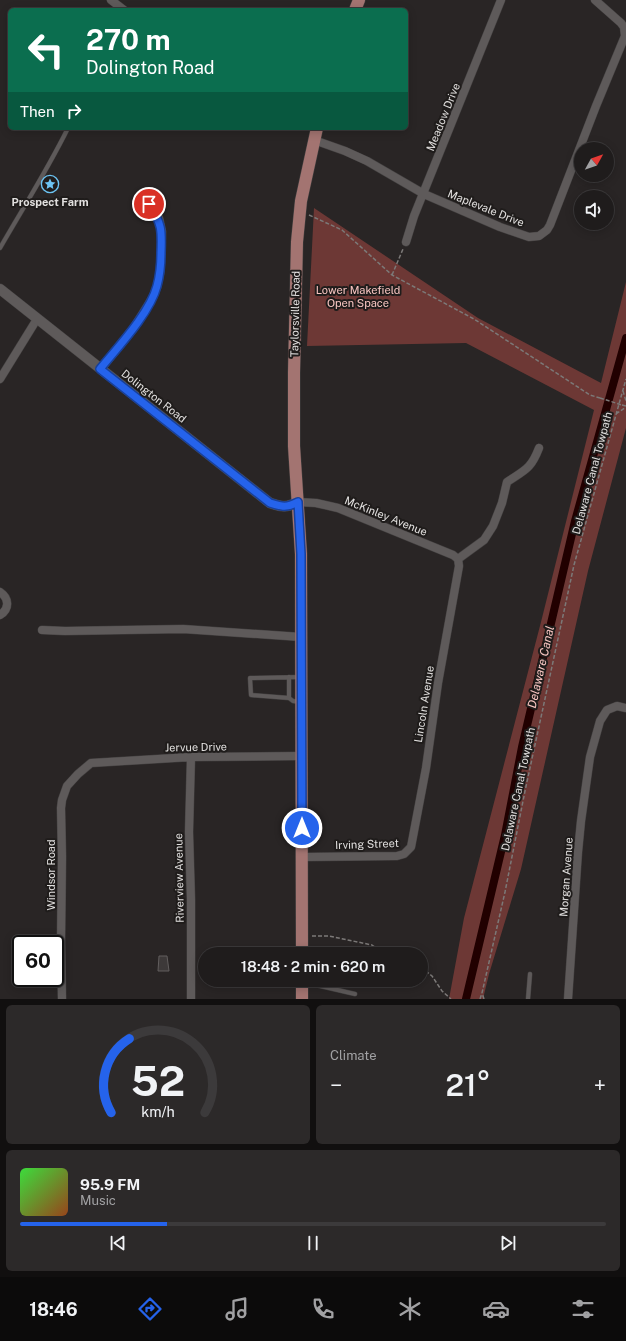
<!DOCTYPE html>
<meta charset="utf-8">
<style>
body{margin:0;font-family:"Public Sans",sans-serif;background:#2c2929;color:#f1f3f6;height:100vh;display:flex;flex-direction:column;font-size:15px;white-space:nowrap}
*{box-sizing:border-box;margin:0}
p{font-size:13px;color:#a1a1a3}
.icon{flex:none;width:22px;height:22px;fill:none;stroke:currentColor;stroke-width:2;stroke-linecap:round;stroke-linejoin:round}
.map{position:relative;height:999px;overflow:hidden}
.drawer{display:flex;flex-direction:column;gap:6px;padding:6px;background:#110f0f;flex:1}
.drawer>*{flex:none}
.hud{position:absolute;left:8px;top:8px;width:400px;height:122px;border-radius:6px;box-shadow:0 2px 10px #0003,0 0 0 1px #3c3a3b;background:#0b6e4f;color:#fff;overflow:hidden}
.needle{width:26px;rotate:50deg}
.fabs{position:absolute;left:574px;top:142px;display:grid;gap:8px}
.fabs a{display:grid;place-items:center;width:40px;height:40px;border-radius:50%;background:#1f1c1c;box-shadow:0 2px 10px #0003,0 0 0 1px #3c3a3b;font-size:20px}
.speed{position:absolute;left:12px;top:935px;display:flex;gap:8px;font-size:20px;font-weight:700;text-align:center}
.speed>*{display:grid;place-content:center;width:52px;height:52px;border-radius:50%;background:#1f1c1c;box-shadow:0 2px 10px #0003,0 0 0 1px #3c3a3b;line-height:1}
.speed .limit{border:2px solid #111;border-radius:6px;background:#fff;color:#111}
.pin{position:absolute;display:grid;place-items:center;width:34px;height:34px;color:#fff;margin:-17px;border:2px solid #fff;border-radius:50%;box-shadow:0 1px 4px #0007}
.me{position:absolute;width:44px;margin:-22px;rotate:0deg;stroke-linejoin:round;filter:drop-shadow(0 0 3px #0008)}
.turn{display:flex;align-items:center;gap:14px;height:84px;padding:0 12px;font-size:18px}
.turn .icon{width:52px;height:52px;stroke-width:2.5}
.turn b{display:block;font-size:28px;line-height:34px}
.then{display:flex;align-items:center;height:38px;padding:0 12px;background:#0003;gap:8px;font-size:15px}
.big{font-size:30px;font-weight:600;line-height:1.1}
.drawer .widget{flex:1;display:flex;flex-direction:column;justify-content:center;gap:6px;min-width:0;padding:0 14px;border-radius:6px;background:#2c2929}
.drawer .dial{align-items:center;gap:0}
.dial svg{height:104px;overflow:visible;fill:none;stroke:#3c3a3b;stroke-width:7;stroke-linecap:round;text-anchor:middle}
.dial text{fill:#f1f3f6;stroke:none}
.song{display:flex;align-items:center;gap:12px}
.cover{width:48px;height:48px;border-radius:6px;background:linear-gradient(135deg,hsl(120 70% 55%),hsl(20 70% 35%))}
.played{height:4px;border-radius:2px;background:linear-gradient(90deg,#2563eb 25%,#3c3a3b 25%)}
.keys{display:flex;justify-content:space-around;direction:ltr}
.heat{display:flex;justify-content:space-between;align-items:center;font-size:22px;direction:ltr}
.drawer .tiles{flex:1;display:grid;gap:6px;grid-template-columns:1fr 1fr}
.widget:last-child{grid-column:span 2}
.trip{position:absolute;left:198px;top:947px;width:230px;height:40px;border-radius:20px;background:#1f1c1c;box-shadow:0 2px 10px #0003,0 0 0 1px #3c3a3b;font-weight:600;line-height:40px;text-align:center}
.dock{display:flex;height:64px;justify-content:space-around;align-items:center;background:#0c0b0b;color:#a1a1a3}
.dock .icon{width:28px;height:28px}
.dock .current{color:#2563eb}
.dock b{font-size:18px;color:#f1f3f6}
.map>svg:first-child{display:block}
.green{fill:#6d3835}
.lines{fill:none;stroke-linecap:round;stroke-linejoin:round}
.canal{stroke:#210000;stroke-width:8}
.building{fill:#3d3939;stroke:#625e5e}
.service-casing{stroke:#434040;stroke-width:5}
.minor-casing{stroke:#434040;stroke-width:9}
.tertiary-casing{stroke:#434040;stroke-width:11}
.primary-casing{stroke:#434040;stroke-width:13}
.path{stroke:#7c7978;stroke-width:1.5;stroke-dasharray:4 2;stroke-linecap:butt}
.service{stroke:#5e5a5a;stroke-width:4}
.minor{stroke:#5e5a5a;stroke-width:8}
.tertiary{stroke:#5e5a5a;stroke-width:10}
.primary{stroke:#a37471;stroke-width:12}
.path-bridge{stroke:#7c7978;stroke-width:1.5;stroke-dasharray:4 2;stroke-linecap:butt}
.route-casing{stroke:#184099;stroke-width:10}
.route{stroke:#2563eb;stroke-width:7}
.labels{text-anchor:middle;dominant-baseline:central;stroke-width:4;stroke-linejoin:round;paint-order:stroke}
.street-label{font-size:11px;fill:#e1dfde;stroke:#1f1c1b}
.poi-label{font-size:11px;font-weight:bold;fill:#e1dfde;stroke:#1f1c1b}
.park-label{font-size:11px;fill:#f8c5c1;stroke:#1f1c1b}
.water-label{font-size:12px;font-style:italic;fill:#fbc8c4;stroke:#1f1c1b}
</style>
<div class="map">
<svg width="626" height="999" viewBox="0 0 626 999">
<rect width="100%" height="100%" fill="#292525"/>
<path class="green" d="M314,208l164,110 123,65 25,-101v146l-38,143 -67,298 -32,105 -6,25h-34l15,-81 77,-296 53,-212 -128,-67 -159,3z"/>
<g class="lines">
<path class="canal" d="M466,999l39,-164 17,-88 53,-226 51,-183"/>
</g>
<path class="building" d="M159,956h8l2,15h-11z"/>
<g class="lines">
<defs>
<path id="service" d="M0,248c23,-40 48,-79 68,-120
M289,698v-21
M300,702l-7,-1 -4,-3 -38,-3 -1,-17 51,-1
M304,985h12l39,9
M528,999l2,-25"/>
<path id="minor" d="M111,0l13,10
M314,140l31,11 22,10 57,33 76,33 29,10 10,-1 8,-6 3,-5 46,-119 29,-70 -1,-9 -3,-4 -26,-23
M406,242l8,-26 87,-216
M101,369l32,-40 20,-32 4,-10 3,-14 2,-41 -3,-14 -10,-14
M0,379l37,-60
M298,502l18,1 22,5 115,47 5,4
M458,559l26,-19 9,-14 9,-23 5,-21c18,-12 24,-13 32,-34
M0,592c9,6 10,17 0,23
M42,630l23,1 118,-2 118,8
M302,857l95,-1 7,-2 7,-7 15,-79 12,-85 21,-117 -1,-7
M62,999l-1,-57 1,-85 -1,-49 1,-8 5,-14 11,-12 13,-11 100,-6 110,-1
M191,999v-99l-2,-68 2,-75
M568,999l10,-147 3,-31 9,-64 10,-36 7,-11 10,-4 9,2"/>
<path id="tertiary" d="M0,289l270,214c12,4 16,5 28,-1"/>
<path id="primary" d="M355,10l4,-10
M302,954l-1,-400 -7,-108v-73l3,-131 4,-41 16,-73
M302,999v-19"/>
</defs>
<use href="#service" class="service-casing"/>
<use href="#minor" class="minor-casing"/>
<use href="#tertiary" class="tertiary-casing"/>
<use href="#primary" class="primary-casing"/>
<path class="path" d="M309,215l33,15 50,45 82,44 116,76 10,3
M392,275l11,-26
M623,391l3,10
M622,405l4,1
M616,414l10,-7
M312,936h17l43,9 13,9
M421,967l11,9 10,15 9,8
M480,999l2,-6
M484,999l-2,-6 23,-101 20,-101 49,-226 52,-186"/>
<use href="#service" class="service"/>
<use href="#minor" class="minor"/>
<use href="#tertiary" class="tertiary"/>
<use href="#primary" class="primary"/>
<path class="path-bridge" d="M600,398l22,7"/>
</g>
<g class="lines">
<defs>
<path id="route" d="M149,204c13,20 13,26 12,49 0,11 -1,22 -4,33 -7,27 -39,61 -57,83l170,134c13,4 16,5 28,-1l3,52 1,274"/>
</defs>
<use href="#route" class="route-casing"/>
<use href="#route" class="route"/>
</g>
<defs>
<symbol id="sight-ring" viewBox="-11 -11 22 22"><circle r="9.5" fill="#1f1c1b" stroke="#6cc3f2" stroke-width="1.5"/><path d="M0-6L1.8-2.2L6-1.7L2.9 1.2L3.7 5.4L0 3.3L-3.7 5.4L-2.9 1.2L-6-1.7L-1.8-2.2Z" fill="#6cc3f2"/></symbol>
</defs>
<g fill-rule="evenodd">
<use href="#sight-ring" x="40" y="174" width="20" height="20"/>
</g>
<g class="labels">
<g class="street-label">
<text transform="translate(443 117) rotate(-68)">Meadow Drive</text>
<text transform="translate(486 208) rotate(22)">Maplevale Drive</text>
<text transform="translate(295 314) rotate(-89)">Taylorsville Road</text>
<text transform="translate(154 396) rotate(38)">Dolington Road</text>
<text transform="translate(592 473) rotate(-75)">Delaware Canal Towpath</text>
<text transform="translate(386 516) rotate(22)">McKinley Avenue</text>
<text transform="translate(424 704) rotate(-81)">Lincoln Avenue</text>
<text transform="translate(196 747) rotate(-1)">Jervue Drive</text>
<text transform="translate(518 789) rotate(-78)">Delaware Canal Towpath</text>
<text transform="translate(367 844) rotate(-2)">Irving Street</text>
<text transform="translate(51 875) rotate(-90)">Windsor Road</text>
<text transform="translate(566 877) rotate(-86)">Morgan Avenue</text>
<text transform="translate(179 878) rotate(-91)">Riverview Avenue</text>
</g>
<g class="poi-label">
<text x="50" y="202">Prospect Farm</text>
</g>
<g class="park-label">
<text x="358" y="290">Lower Makefield<tspan x="358" dy="13">Open Space</tspan></text>
</g>
<g class="water-label">
<text transform="translate(541 667) rotate(-77)">Delaware Canal</text>
</g>
</g>
</svg>
<div class="fabs">
<a><svg class="needle" viewBox="-14 -14 28 28"><path d="M0-13l5 13h-10z" fill="#e53935"/><path d="M0 13l5-13h-10z" fill="#a1a1a3"/></svg></a>
<a><svg class="icon" aria-label="sound" viewBox="0 0 24 24"><path d="M4 9h4l5-4v14l-5-4H4zM17 9q2 3 0 6"/></svg></a>
</div>
<div class="speed"><div class="limit">60</div></div>
<div class="pin" style="left:149px;top:204px;background:#d93025"><svg class="icon" aria-label="arrive" viewBox="0 0 24 24"><path d="M6 21V4h12l-3 4 3 4H6"/></svg></div>
<svg class="me" style="left:302px;top:828px" viewBox="-20 -20 40 40"><circle r="17" fill="#2563eb" stroke="#fff" stroke-width="3"/><path d="M0-11L8 9 0 5-8 9z" fill="#fff"/></svg>
<div class="trip">18:48 · 2 min · 620 m</div>
<div class="hud">
<div class="turn"><svg class="icon" aria-label="left" viewBox="0 0 24 24"><path d="M17 20v-9H6M10 6l-5 5 5 5"/></svg><div><b>270 m</b>Dolington Road</div></div>
<div class="then">Then<svg class="icon" aria-label="right" viewBox="0 0 24 24"><path d="M7 20v-9h11M14 6l5 5-5 5"/></svg></div>
</div>
</div>
<section class="drawer">
<div class="tiles">
<div class="widget dial"><svg viewBox="0 0 100 80">
<path d="M14 69A42 42 0 1 1 86 69"/>
<path d="M14 69A42 42 0 0 1 28 12" stroke="#2563eb"/>
<text x="50" y="56" font-size="32" font-weight="700">52</text>
<text x="50" y="72" font-size="11">km/h</text>
</svg></div>
<div class="widget"><p>Climate</p>
<div class="heat"><a>−</a><b class="big">21°</b><a>+</a></div>
</div>
<div class="widget">
<div class="song"><i class="cover"></i><div><b>95.9 FM</b><p>Music</p></div></div>
<div class="played"></div>
<div class="keys"><svg class="icon" aria-label="previous" viewBox="0 0 24 24"><path d="M18 5L8 12l10 7zM5 5v14"/></svg><svg class="icon" aria-label="pause" viewBox="0 0 24 24"><path d="M8 5v14M16 5v14"/></svg><svg class="icon" aria-label="next" viewBox="0 0 24 24"><path d="M6 5l10 7-10 7zM19 5v14"/></svg></div>
</div>
</div>
</section>
<nav class="dock">
<b>18:46</b>
<svg class="icon current" aria-label="directions" viewBox="0 0 24 24"><path d="M12 3l9 9-9 9-9-9zM9 14v-3h6M13 9l2 2-2 2"/></svg>
<svg class="icon" aria-label="music" viewBox="0 0 24 24"><path d="M9 18V5l10-2v13"/><circle cx="6" cy="18" r="3"/><circle cx="16" cy="16" r="3"/></svg>
<svg class="icon" aria-label="phone" viewBox="0 0 24 24"><path d="M5 4h4l2 5-3 2q2 4 5 5l2-3 5 2v4C11 20 4 13 5 4z"/></svg>
<svg class="icon" aria-label="climate" viewBox="0 0 24 24"><path d="M12 3v18M4 7l16 10M4 17L20 7"/></svg>
<svg class="icon" aria-label="car" viewBox="0 0 24 24"><path d="M5 17H2v-5l4-1 3-4h7l3 4 3 1v5h-3M9 17h6M6 11h13"/><circle cx="7" cy="17" r="2"/><circle cx="17" cy="17" r="2"/></svg>
<svg class="icon" aria-label="filters" viewBox="0 0 24 24"><path d="M4 7h16M4 17h16"/><circle cx="9" cy="7" r="2"/><circle cx="15" cy="17" r="2"/></svg>
</nav>
